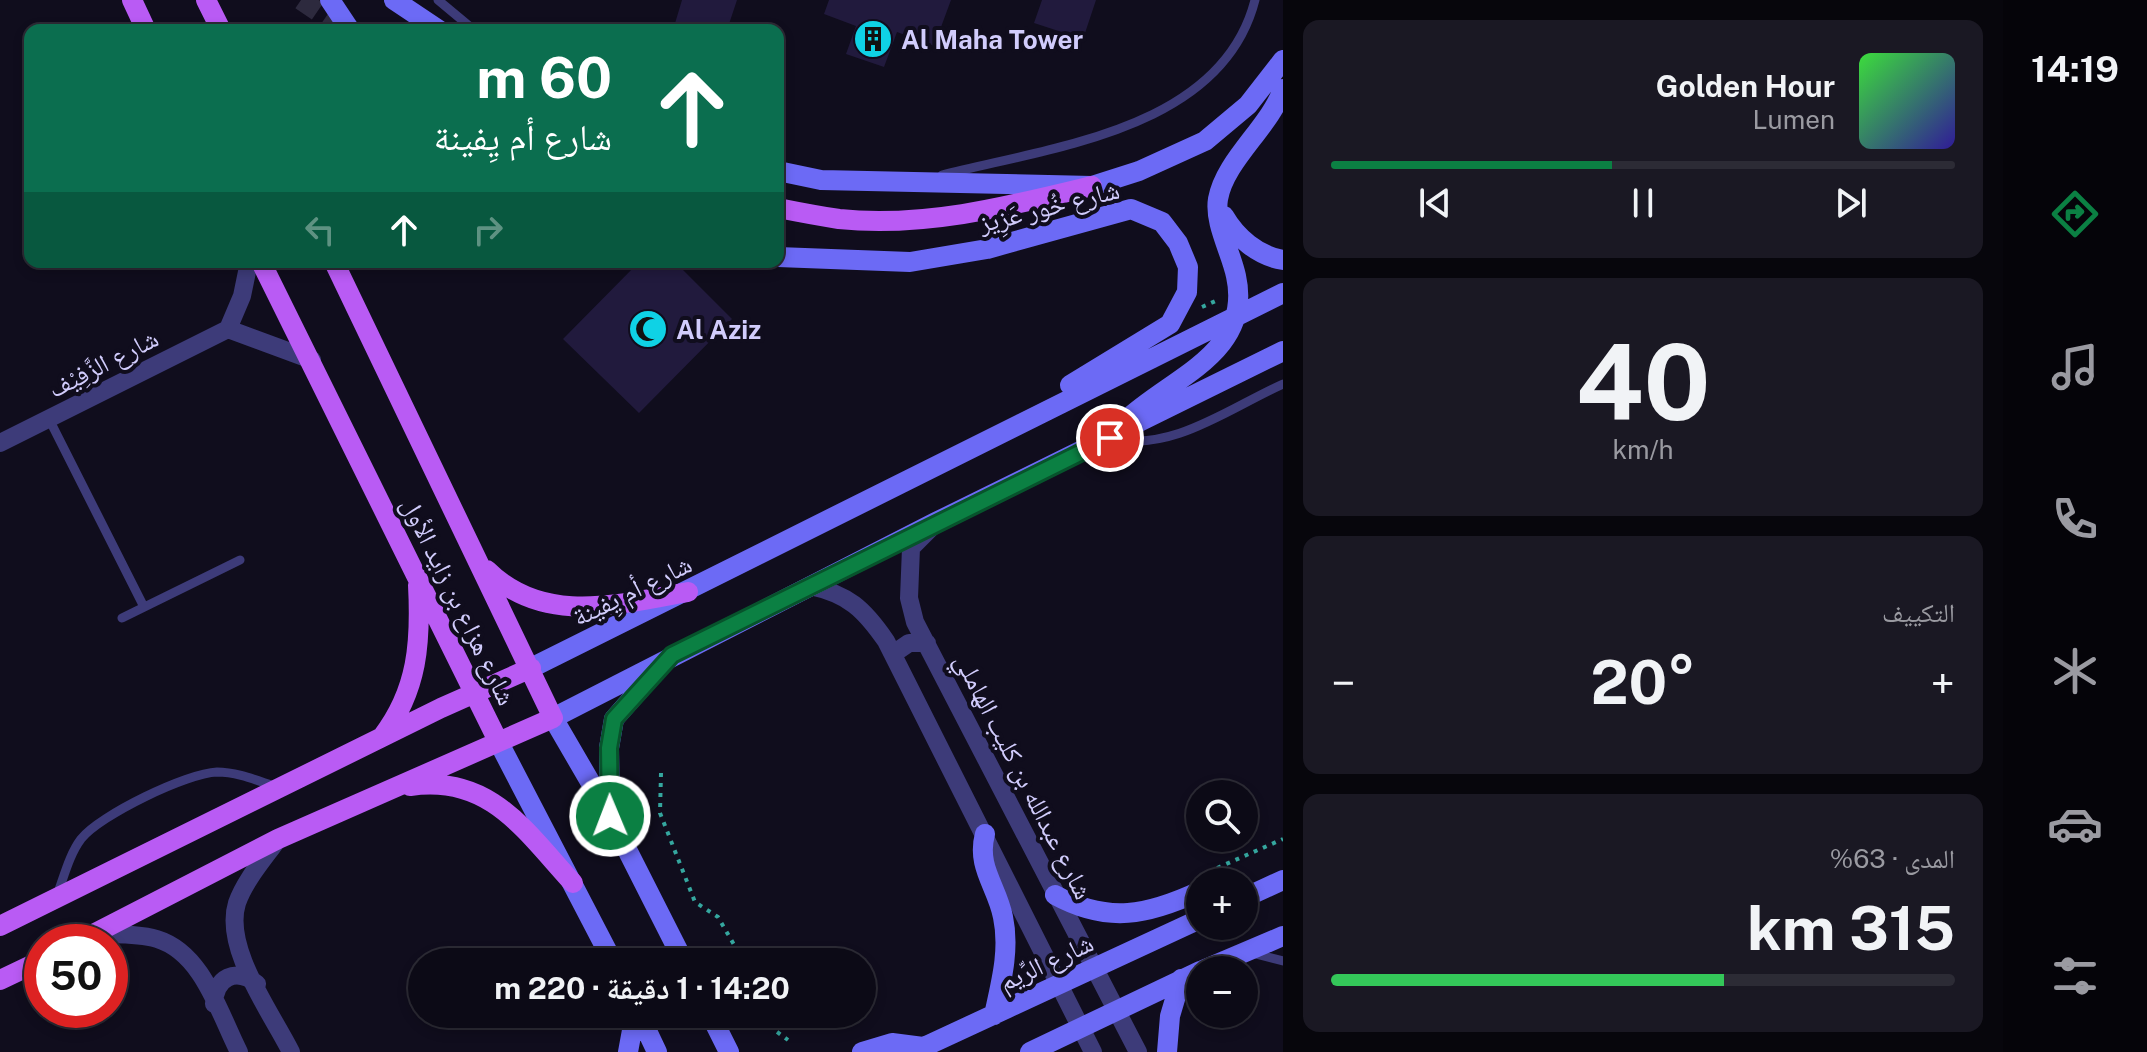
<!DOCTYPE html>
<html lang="ar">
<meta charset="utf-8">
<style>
body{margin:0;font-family:"Public Sans","Noto Naskh Arabic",sans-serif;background:#1a1823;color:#f1f3f6;direction:rtl;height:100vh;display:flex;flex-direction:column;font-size:30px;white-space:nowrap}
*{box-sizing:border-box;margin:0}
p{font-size:26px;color:#9a9aa1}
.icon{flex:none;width:44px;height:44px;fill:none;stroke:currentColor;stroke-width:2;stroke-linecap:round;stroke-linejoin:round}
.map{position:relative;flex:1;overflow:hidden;direction:ltr}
.sheet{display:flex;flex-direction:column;gap:20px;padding:20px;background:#07060c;width:720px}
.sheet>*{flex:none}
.guide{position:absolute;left:24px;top:24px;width:760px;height:244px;border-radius:16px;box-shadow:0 4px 12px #0003,0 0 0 2px #2c2b35;direction:rtl;background:#0b6e4f;color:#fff;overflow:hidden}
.controls{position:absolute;left:1186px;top:780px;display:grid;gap:16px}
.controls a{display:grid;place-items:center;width:72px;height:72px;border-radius:50%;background:#0c0a16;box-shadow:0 4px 12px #0003,0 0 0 2px #2c2b35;font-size:40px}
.speed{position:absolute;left:24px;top:924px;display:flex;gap:16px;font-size:40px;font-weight:700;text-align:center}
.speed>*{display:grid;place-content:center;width:104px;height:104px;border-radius:50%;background:#0c0a16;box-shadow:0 4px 12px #0003,0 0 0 2px #2c2b35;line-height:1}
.speed .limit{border:12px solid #d22;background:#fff;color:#111}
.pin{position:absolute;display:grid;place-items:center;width:68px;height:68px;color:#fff;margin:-34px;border:4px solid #fff;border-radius:50%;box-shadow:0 2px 8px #0007}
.me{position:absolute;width:88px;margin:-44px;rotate:359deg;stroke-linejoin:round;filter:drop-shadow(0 0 6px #0008)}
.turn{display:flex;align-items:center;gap:28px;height:168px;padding:0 40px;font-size:36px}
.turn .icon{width:104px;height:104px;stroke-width:2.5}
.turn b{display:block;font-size:56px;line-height:68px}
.lanes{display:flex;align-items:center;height:76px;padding:0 40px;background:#0003;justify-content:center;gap:40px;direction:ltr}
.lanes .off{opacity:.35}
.big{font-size:60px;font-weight:700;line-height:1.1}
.sheet .tile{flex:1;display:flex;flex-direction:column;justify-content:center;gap:12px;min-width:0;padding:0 28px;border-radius:16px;background:#1a1823}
.sheet .dial{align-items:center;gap:0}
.dial b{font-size:104px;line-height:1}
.song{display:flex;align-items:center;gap:24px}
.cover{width:96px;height:96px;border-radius:12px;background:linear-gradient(135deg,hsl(120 70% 55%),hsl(250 70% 35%))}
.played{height:8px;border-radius:4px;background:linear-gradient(90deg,#0b8043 45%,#2c2b35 45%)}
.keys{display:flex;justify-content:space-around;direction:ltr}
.heat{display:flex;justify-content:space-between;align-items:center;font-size:44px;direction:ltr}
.charge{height:12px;border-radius:6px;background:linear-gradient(90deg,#34c759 63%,#2c2b35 0)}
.trip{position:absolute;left:408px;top:948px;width:468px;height:80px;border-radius:40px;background:#0c0a16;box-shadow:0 4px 12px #0003,0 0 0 2px #2c2b35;font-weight:700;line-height:80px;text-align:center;direction:rtl}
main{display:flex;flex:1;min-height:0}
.dock{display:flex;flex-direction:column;width:144px;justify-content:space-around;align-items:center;background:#050409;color:#9a9aa1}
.dock .icon{width:56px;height:56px}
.dock .active{color:#0b8043}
.dock b{font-size:36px;color:#f1f3f6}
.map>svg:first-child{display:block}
.building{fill:#211a3d}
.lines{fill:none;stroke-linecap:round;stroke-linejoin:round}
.primary-tunnel{stroke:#2d2a3e;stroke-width:20;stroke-dasharray:20 10;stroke-linecap:butt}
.path{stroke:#35a79f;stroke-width:4;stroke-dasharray:4 6;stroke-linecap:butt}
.lane{stroke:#3d3b79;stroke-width:9}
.street{stroke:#3d3b79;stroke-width:18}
.secondary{stroke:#6c6af5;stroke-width:20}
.primary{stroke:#b95bf4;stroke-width:20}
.route-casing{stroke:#07532c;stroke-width:20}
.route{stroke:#0b8043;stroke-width:14}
.labels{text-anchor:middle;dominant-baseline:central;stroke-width:8;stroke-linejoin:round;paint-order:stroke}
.poi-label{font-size:26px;font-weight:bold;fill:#d1ccfc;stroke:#100d1d;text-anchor:start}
.street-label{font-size:26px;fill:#d1ccfc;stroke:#100d1d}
</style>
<main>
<nav class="dock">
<b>14:19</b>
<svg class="icon active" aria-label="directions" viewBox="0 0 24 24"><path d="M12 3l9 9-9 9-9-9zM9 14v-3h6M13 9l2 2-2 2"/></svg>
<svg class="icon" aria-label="music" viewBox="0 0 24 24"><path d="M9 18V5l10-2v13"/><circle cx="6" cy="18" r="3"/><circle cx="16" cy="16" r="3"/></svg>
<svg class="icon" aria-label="phone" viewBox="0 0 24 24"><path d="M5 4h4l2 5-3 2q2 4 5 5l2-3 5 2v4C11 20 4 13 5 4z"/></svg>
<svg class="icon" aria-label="climate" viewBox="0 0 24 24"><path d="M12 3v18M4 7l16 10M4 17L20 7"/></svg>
<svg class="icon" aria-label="car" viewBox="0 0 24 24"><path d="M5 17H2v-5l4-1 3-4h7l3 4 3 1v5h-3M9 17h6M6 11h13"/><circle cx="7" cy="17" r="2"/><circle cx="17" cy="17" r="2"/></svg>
<svg class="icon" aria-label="filters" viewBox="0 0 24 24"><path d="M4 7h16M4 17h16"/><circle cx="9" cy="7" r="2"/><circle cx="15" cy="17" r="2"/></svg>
</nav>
<section class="sheet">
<div class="tile">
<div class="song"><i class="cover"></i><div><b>Golden Hour</b><p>Lumen</p></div></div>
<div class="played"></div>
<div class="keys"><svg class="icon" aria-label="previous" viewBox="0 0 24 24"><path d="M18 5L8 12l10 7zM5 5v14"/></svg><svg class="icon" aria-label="pause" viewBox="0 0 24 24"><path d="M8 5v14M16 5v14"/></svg><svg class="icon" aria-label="next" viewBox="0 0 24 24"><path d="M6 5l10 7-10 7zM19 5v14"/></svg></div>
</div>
<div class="tile dial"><b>40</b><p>km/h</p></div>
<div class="tile"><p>التكييف</p>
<div class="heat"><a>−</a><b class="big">20°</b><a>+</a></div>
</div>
<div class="tile"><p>المدى · 63%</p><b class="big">315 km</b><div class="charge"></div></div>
</section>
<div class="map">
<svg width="1283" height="1052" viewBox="0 0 1283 1052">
<rect width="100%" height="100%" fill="#100d1d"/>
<path class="building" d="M682,0h55l-10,30h-54z
M829,0h122l-17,46 -37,-14 -13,35 -38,-13 10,-28 -32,-12z
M1042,0h54l-13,39 -49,-16z
M639,262h36l57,57 -93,94 -76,-74z"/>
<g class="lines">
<path class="primary-tunnel" d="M301,0l44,30"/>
<path class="path" d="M1202,307l18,-8
M661,773l-1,40 35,89 23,15 26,45
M1208,872l75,-33
M753,1014l35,26"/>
<path class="lane" d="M438,0l36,30
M942,175c109,-28 280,-45 313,-175
M49,419l95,188
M1113,438c58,15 118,-31 170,-54
M122,618l118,-58
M57,895c7,-18 12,-40 24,-56 19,-24 106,-66 136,-67 21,0 41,9 60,15
M1248,952l35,9"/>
<path class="street" d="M228,329l84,31
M0,443l228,-114 14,-33 7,-34
M932,527l-21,21 -2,50 6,24 223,430
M810,586c38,8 54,23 76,55l207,411
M893,654l16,-11h18
M278,839c-14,20 -33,41 -41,64 -14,45 34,109 54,149
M95,934c20,1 42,-1 62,5 46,14 62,74 82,113
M214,1004c1,-27 22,-37 43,-20"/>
<path class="secondary" d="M330,0l20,30
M394,0l45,30
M778,171l43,9 271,6 47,-15 66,-30 43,-36 35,-45
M1224,216c12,21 34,40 59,44
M778,257l132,5 77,-13 144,-40 31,13 16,21 10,24 -1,25 -17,32 -100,61
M1126,420c46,-43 127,-67 110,-144 -5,-24 -22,-53 -18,-77 7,-39 51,-71 65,-110
M531,668l752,-375
M498,741l115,221
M610,816l-1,-68 5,-29 44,-50
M985,834c-9,33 12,52 18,83 7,33 -2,66 -9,98
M1055,895c53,29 93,20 145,-4
M1244,898l39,-18
M684,962l-74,-146 -57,-98 383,-196 347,-171
M1203,970l80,-34
M639,1014l18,38
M710,1014l19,38
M628,1052l7,-38
M862,1052l30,-9 31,4
M913,1052l287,-133
M1030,1052l170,-81
M1167,1052l3,-36 11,-37"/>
<path class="primary" d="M132,0l14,30
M206,0l15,30
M778,208c20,4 41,8 61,11 85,9 171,-13 253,-33
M261,262l237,479
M487,570c56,56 132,34 201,22
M382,737c36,-47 39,-95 36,-152
M410,786c80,-12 115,45 163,97
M0,926l441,-218 90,-40
M78,942l200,-103 275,-121 -219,-456
M0,980l42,-20"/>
</g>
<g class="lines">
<defs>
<path id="route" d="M610,816l-1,-68 5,-29 58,-64 438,-217"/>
</defs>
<use href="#route" class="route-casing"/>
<use href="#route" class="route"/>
</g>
<defs>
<symbol id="building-disc" viewBox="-11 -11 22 22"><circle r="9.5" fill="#0fd2e5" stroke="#100d1d"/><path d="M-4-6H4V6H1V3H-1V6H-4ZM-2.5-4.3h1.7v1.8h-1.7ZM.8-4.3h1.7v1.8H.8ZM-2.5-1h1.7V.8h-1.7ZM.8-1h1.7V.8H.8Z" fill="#111"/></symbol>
<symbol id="mosque-disc" viewBox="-11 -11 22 22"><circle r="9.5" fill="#0fd2e5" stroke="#100d1d"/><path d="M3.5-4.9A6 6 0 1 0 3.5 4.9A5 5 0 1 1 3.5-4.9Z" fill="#111"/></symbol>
</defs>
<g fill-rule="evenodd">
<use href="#building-disc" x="851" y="17" width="44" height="44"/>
<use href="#mosque-disc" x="626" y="307" width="44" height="44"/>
</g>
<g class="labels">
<g class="poi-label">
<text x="901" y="39">Al Maha Tower</text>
<text x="676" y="329">Al Aziz</text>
</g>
<g class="street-label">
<text transform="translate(1049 206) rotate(-14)">شارع خُور عَزِيز</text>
<text transform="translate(103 363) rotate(-27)">شارع الزَّفِيْف</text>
<text transform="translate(632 590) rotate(-26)">شارع أم يِفينة</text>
<text transform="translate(459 601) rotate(64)">شارع هزاع بن زايد الأول</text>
<text transform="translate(1024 776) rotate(63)">شارع عبدالله بن كليب الهاملي</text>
<text transform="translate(1046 962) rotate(-25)">شارع الرِّيم</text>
</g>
</g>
</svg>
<div class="controls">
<a><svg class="icon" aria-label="search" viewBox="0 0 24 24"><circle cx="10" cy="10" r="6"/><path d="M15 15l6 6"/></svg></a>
<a>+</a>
<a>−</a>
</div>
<div class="speed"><div class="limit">50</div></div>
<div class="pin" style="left:1110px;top:438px;background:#d93025"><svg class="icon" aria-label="arrive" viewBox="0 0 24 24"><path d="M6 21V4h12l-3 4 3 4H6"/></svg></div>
<svg class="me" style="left:610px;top:816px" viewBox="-20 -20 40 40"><circle r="17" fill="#0b8043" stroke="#fff" stroke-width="3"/><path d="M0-11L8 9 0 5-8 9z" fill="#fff"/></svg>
<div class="trip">14:20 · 1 دقيقة · 220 m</div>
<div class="guide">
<div class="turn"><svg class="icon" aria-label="ahead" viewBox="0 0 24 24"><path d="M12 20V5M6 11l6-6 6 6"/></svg><div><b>60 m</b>شارع أم يِفينة</div></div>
<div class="lanes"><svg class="icon off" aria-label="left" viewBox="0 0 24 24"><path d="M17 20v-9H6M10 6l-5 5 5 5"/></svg><svg class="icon" aria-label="ahead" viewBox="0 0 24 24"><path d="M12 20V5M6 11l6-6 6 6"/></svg><svg class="icon off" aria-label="right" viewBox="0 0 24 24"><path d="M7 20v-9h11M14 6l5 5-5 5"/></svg></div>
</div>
</div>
</main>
